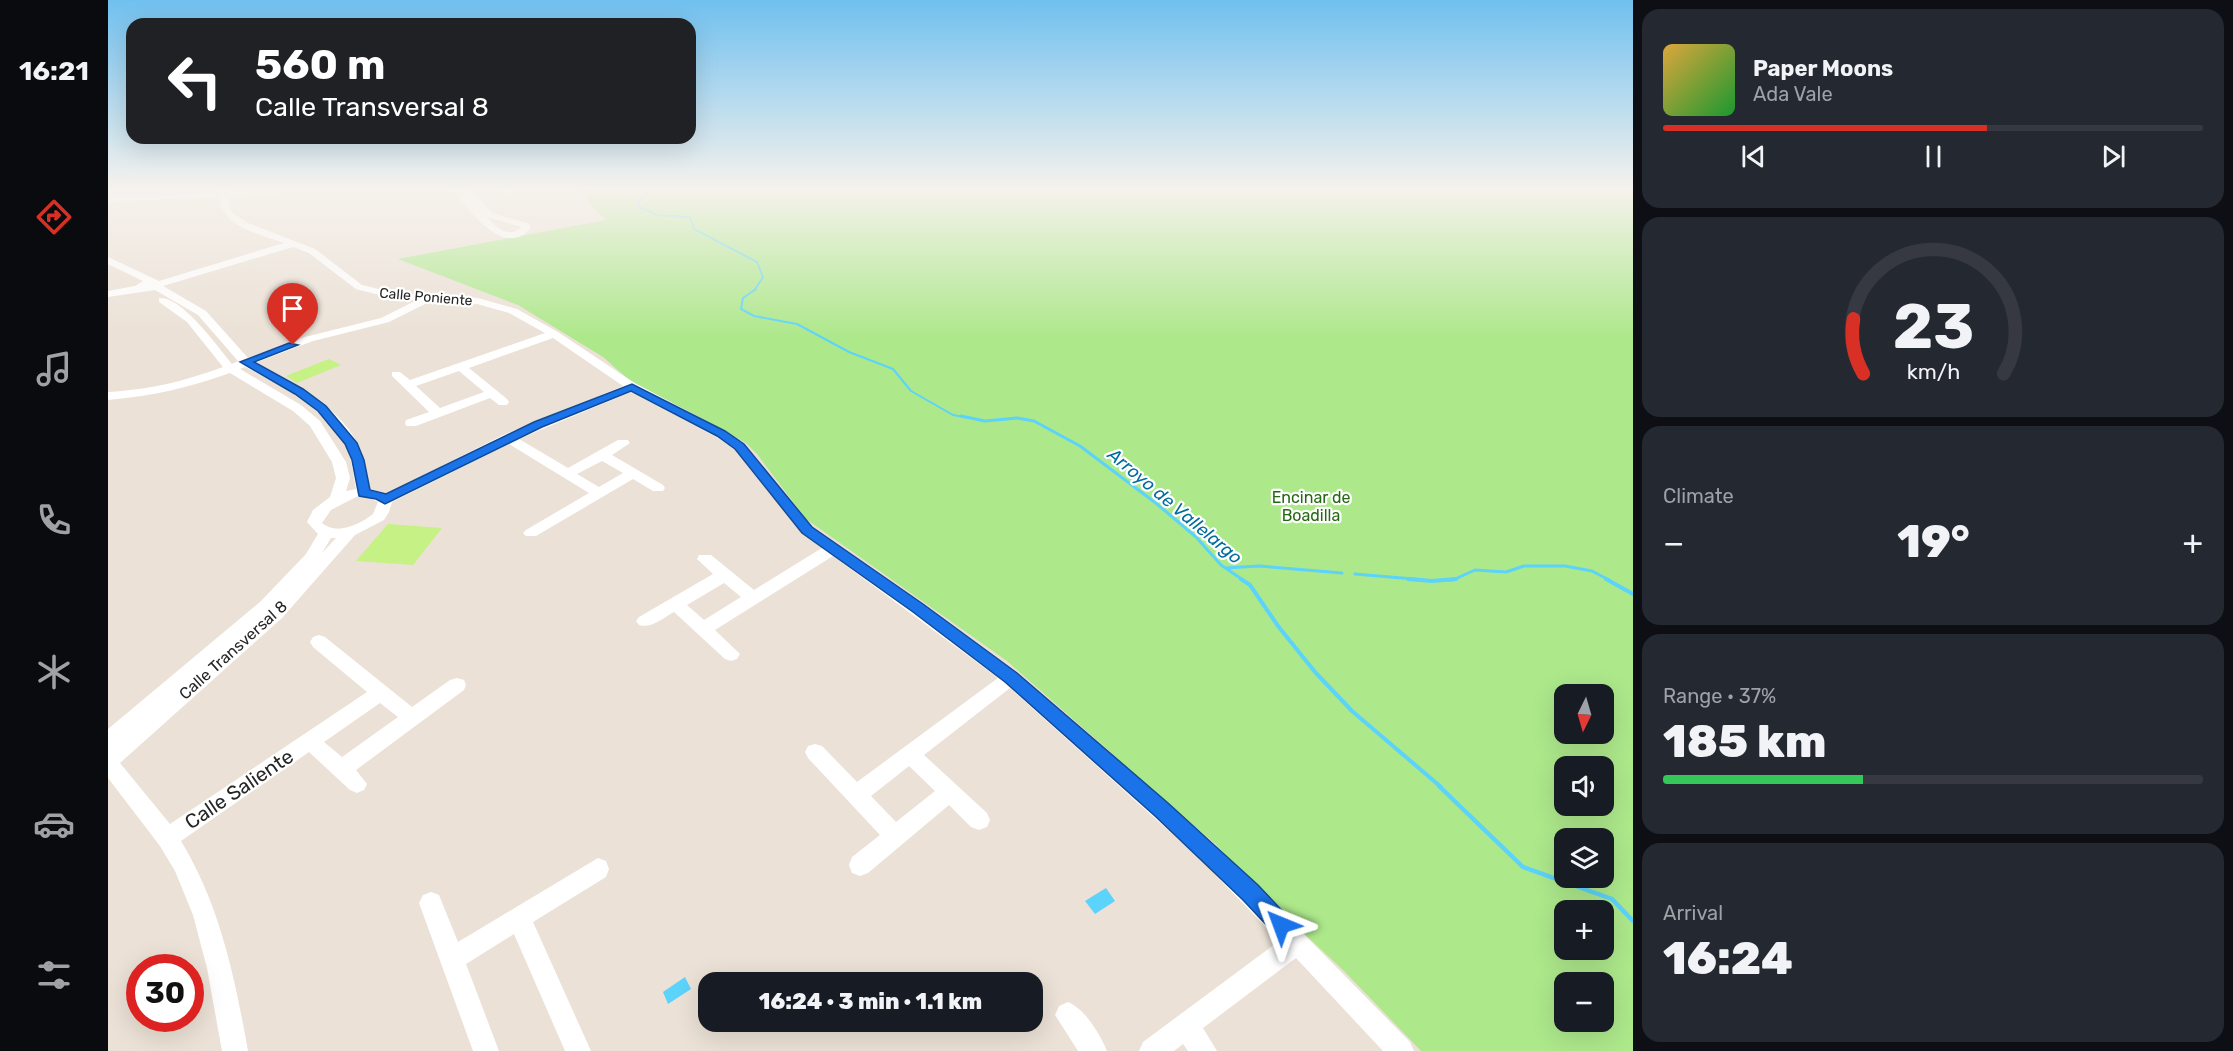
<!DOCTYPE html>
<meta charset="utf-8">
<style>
body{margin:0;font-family:Rubik,sans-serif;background:#242831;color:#f1f3f6;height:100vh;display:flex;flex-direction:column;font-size:22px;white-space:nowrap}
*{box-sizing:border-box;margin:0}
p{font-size:20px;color:#9ea1a6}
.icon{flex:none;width:33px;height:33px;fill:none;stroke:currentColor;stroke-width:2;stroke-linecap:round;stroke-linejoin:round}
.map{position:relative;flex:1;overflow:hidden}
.sheet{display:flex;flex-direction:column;gap:9px;padding:9px;background:#0d0f14;width:600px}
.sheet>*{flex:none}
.hud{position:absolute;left:18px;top:18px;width:570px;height:126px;border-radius:18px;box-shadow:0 6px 24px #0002;background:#202124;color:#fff;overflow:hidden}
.needle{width:39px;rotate:185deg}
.fabs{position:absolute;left:1446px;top:684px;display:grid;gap:12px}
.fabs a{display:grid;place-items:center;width:60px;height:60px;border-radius:12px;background:#171b24;box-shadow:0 6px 24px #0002;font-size:30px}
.speed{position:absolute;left:18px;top:954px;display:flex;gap:12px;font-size:30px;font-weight:700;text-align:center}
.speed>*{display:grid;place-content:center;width:78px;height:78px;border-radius:50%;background:#171b24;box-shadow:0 6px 24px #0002;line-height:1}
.speed .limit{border:9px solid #d22;background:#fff;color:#111}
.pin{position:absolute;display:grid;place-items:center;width:51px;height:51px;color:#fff;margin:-62px -26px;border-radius:50% 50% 50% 0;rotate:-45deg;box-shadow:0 0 6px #0007}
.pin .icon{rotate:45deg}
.me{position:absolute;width:66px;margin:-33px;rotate:316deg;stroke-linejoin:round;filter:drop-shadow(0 0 4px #0008)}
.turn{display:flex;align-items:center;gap:21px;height:126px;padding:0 30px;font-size:27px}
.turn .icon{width:78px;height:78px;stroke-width:2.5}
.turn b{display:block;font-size:42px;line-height:51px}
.big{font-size:45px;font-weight:800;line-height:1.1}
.sheet .widget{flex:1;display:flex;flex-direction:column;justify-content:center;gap:9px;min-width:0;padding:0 21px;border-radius:18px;background:#242831}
.sheet .dial{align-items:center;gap:0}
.dial svg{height:156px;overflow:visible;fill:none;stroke:#363941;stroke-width:7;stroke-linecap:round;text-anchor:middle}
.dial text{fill:#f1f3f6;stroke:none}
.song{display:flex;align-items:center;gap:18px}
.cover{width:72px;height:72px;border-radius:9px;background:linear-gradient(135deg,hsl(40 70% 55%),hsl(130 70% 35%))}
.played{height:6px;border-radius:3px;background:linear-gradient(90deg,#d93025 60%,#363941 60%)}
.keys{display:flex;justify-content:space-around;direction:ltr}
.heat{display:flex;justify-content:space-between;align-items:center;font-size:33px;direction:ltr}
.charge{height:9px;border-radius:4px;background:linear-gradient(90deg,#34c759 37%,#363941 0)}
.trip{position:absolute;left:590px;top:972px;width:345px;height:60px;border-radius:18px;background:#171b24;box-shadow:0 6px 24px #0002;font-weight:800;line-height:60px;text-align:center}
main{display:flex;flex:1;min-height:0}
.dock{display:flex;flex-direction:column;width:108px;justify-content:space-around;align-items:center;background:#090b0e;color:#9ea1a6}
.dock .icon{width:42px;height:42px}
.dock .selected{color:#d93025}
.dock b{font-size:27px;color:#f1f3f6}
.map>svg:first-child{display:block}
.green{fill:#ade88b;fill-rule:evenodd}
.pitch{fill:#c5f185}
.water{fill:#5cd3fa}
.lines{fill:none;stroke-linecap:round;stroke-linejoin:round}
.stream-far4{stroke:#5cd3fa;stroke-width:1.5}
.stream-far3{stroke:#5cd3fa;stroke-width:2}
.stream-far2{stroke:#5cd3fa;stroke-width:3}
.stream-far1{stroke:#5cd3fa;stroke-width:4}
.stream{stroke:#5cd3fa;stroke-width:4.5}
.minor{fill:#fff;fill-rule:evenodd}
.route{fill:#1a73e8;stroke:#114b97;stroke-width:1.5}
.labels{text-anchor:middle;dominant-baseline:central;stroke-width:4.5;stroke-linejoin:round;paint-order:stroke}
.far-street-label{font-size:14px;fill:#262626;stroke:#fff}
.park-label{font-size:16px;fill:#256812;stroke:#fff}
.street-label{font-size:16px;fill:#262626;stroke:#fff}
.water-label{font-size:18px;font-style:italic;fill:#016ca0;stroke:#fff}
.near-street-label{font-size:20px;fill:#262626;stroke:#fff}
</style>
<main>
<nav class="dock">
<b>16:21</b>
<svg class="icon selected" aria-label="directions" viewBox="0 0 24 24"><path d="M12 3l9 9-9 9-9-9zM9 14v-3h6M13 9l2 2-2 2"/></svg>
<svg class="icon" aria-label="music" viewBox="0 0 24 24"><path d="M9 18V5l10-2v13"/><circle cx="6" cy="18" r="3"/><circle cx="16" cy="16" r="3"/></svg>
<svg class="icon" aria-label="phone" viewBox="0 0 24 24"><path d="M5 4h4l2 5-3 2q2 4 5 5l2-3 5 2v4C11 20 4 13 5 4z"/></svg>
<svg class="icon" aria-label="climate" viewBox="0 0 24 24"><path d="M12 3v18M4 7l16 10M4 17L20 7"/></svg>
<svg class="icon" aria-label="car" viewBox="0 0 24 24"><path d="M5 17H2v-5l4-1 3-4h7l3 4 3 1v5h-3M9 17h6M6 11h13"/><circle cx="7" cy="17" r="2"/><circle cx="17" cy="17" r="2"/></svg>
<svg class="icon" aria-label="filters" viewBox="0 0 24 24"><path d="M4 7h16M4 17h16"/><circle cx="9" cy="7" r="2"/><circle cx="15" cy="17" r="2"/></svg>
</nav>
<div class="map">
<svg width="1525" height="1051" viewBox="0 0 1525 1051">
<rect width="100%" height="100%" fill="#ebe1d6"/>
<path class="green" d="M474,190h1051v861h-212l-77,-80 -237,-222 -100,-88 -201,-142 -49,-65 -11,-11 -118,-64 -25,-22 -85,-52 -120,-46 208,-39 -17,-17zM1456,694h40v40h-40zM1456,766h40v40h-40zM1456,838h40v40h-40zM1456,910h40v40h-40zM1456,982h40v40h-40z"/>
<path class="pitch" d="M221,359l12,6 -44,18 -11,-7z
M280,524l54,4 -29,37 -57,-4z"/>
<path class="water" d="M998,888l9,13 -20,13 -10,-13z
M577,977l6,12 -23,15 -5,-12z"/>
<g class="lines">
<path class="stream-far4" d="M539,190v5l-8,6 -1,5 19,9 33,2 4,12 63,33 6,15 -9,14"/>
<path class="stream-far3" d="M648,289l-13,9 -2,11 13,7 43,8 52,28 44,17 18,22 42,24 16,3"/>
<path class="stream-far2" d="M853,416l24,5 32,-3 17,3 46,25 77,58 39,33 25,28 22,15
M1117,568l34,-2 83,7
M1247,574l70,6
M1338,580h7l22,-10 31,2 18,-6h41l27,5 17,9"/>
<path class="stream-far1" d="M1133,579l9,6 28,41 37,46 37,39 89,76
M1300,579l24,2 24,-2
M1498,579l27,15"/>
<path class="stream" d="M1331,786l84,81 89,32 21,22"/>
<path class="minor" d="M113,190h8v2l51,-1v4h-3l-49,2 3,14 6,5 11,7 67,26 47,36 33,8 83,5 39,11 41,23 78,52 90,47 18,12 68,84 112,77 93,69 198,171 195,198 4,9h-31l-87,-93 -93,70 14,23h-29l-5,-7 -9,7h-35l4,-9 136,-101 -80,-83 -189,-170 -86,67 63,58 3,7 -3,7 -8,3 -8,-3 -22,-22 -81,68 -8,3 -8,-3 -3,-8 3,-8 28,-22 -72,-77 -3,-6 3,-6 7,-2 7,2 35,36 141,-104 -165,-122 -118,74 25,24 -3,5 -6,2 -6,-2 -51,-47c-11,6 -23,17 -35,13l-3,-4 3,-4 74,-43 -16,-15 2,-4h12l43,35 68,-42 -20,-15 -68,-84 -18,-12 -85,-45 -112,47 49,29 50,-28h10l2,3 -18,12 51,30 2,3 -2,3h-10l-20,-12 -97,57h-10l-3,-3 3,-3 63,-37 -80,-49 -117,58 -3,10 -5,8 -29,15 -73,83 -162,145 50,61 197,-132 -54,-45 -3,-5 3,-5 6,-2 6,2 87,70 38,-27 7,-2 7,2 2,5 -2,5 -108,80 11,14 -3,6 -7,3 -7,-3 -41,-38 -128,89c39,64 54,137 67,210h-26l-15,-83 -14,-53 -18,-44 -15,-25 -52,-68v-49l152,-127 46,-48 12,-20 -11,-12 6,-12 17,-13 6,-19 -4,-16 -22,-36 -17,-15 -63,-38c-42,15 -78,23 -122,27v-8c44,-3 74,-10 115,-25l-36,-45 -28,-20v-4c22,-3 60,50 73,66l6,-3 -40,-46 -43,-25 -47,7v-6l27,-5 8,-5 -35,-17v-7l51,24 125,-38c-21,-8 -66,-17 -63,-46l-113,4v-4l113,-4zM185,247l16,6 47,36 39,10 22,1 -36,18 -76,19 -57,21 -42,-47 -43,-25zM323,301l46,3 32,9 36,20 -135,47 -10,-8h-8v4l37,36 -23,8 -1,3 1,3h10l74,-28 9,7h8l2,-3 -2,-3 -38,-31 84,-30 70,48 -120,49 -117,59 -16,-5c-3,-15 -5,-31 -12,-45 -21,-40 -65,-61 -103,-81l58,-22 76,-19zM137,367c36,19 78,39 99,76 8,14 9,30 12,46l-10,2 4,-13 -4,-16 -26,-41 -19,-16 -61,-36zM351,371l25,21 -44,16 -24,-22zM494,461l21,12 -24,14 -22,-13zM248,497h11l11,5 -5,12c-13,10 -36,22 -51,9l9,-13zM223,538h5l-14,15zM616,583l17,14 -37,23 -17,-15zM272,703l18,14 -56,40 -18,-15zM801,766l26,25 -39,31 -25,-26z
M345,190h9l12,14 -12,-14h9l21,23 38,11v5c-27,29 -61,-19 -77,-39zM379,217l35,10c-14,12 -25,1 -35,-10z
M490,858l8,3 3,8 -3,8 -73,45 58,129h-26l-51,-117 -48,30 33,87h-26l-54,-148 4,-8 8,-3 8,3 19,47z
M960,1002c17,7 32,32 39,49h-29l-23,-36 4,-9z"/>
</g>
<linearGradient id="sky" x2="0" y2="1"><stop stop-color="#70c0ef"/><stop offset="0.56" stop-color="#f6f2ed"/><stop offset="1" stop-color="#f6f2ed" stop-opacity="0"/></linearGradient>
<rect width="1525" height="337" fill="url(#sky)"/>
<path class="route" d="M181,343l9,2 -44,17 49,27 23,17 31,37 7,17 6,30 16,4 148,-72 98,-38 93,47 19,13 68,83 111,77 94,69 151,130 90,82 31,33 3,7 -3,8 -8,3 -7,-3 -31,-33 -88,-84 -150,-134 -92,-70 -111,-79 -67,-84 -18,-13 -86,-45 -89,36 -157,77 -9,-5 -17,-3 -7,-36 -7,-16 -27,-33 -23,-17 -55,-32z"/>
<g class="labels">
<g class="far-street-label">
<text transform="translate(318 297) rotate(5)">Calle Poniente</text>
</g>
<g class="park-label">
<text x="1203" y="497">Encinar de<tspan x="1203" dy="18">Boadilla</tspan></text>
</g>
<g class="street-label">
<text transform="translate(125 650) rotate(-42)">Calle Transversal 8</text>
</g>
<g class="water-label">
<text transform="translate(1067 506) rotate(40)">Arroyo de Vallelargo</text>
</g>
<g class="near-street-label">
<text transform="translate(131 789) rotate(-34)">Calle Saliente</text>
</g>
</g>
</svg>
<div class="fabs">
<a><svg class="needle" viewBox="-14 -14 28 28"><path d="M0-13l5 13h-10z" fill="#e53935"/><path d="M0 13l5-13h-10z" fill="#9ea1a6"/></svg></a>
<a><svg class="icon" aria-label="sound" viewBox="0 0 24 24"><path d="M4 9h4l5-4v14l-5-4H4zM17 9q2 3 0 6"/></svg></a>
<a><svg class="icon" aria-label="layers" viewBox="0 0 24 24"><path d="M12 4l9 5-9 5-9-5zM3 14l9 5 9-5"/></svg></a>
<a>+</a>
<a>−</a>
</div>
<div class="speed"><div class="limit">30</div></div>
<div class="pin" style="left:185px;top:345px;background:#d93025"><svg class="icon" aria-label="arrive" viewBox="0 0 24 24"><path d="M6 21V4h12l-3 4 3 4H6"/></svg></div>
<svg class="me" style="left:1173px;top:925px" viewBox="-20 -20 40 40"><path d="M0-17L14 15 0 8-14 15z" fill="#1a73e8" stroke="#fff" stroke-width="4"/></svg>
<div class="trip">16:24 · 3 min · 1.1 km</div>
<div class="hud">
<div class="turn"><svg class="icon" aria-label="left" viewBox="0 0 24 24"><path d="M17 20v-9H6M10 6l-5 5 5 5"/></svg><div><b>560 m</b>Calle Transversal 8</div></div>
</div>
</div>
<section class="sheet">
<div class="widget">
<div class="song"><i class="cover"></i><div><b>Paper Moons</b><p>Ada Vale</p></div></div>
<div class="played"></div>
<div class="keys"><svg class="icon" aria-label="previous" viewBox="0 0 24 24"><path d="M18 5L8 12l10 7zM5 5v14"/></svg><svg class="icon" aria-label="pause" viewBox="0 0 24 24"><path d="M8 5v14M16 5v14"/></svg><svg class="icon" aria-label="next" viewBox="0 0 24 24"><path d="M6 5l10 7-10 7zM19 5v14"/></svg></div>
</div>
<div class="widget dial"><svg viewBox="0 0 100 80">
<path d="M14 69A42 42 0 1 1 86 69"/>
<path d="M14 69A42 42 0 0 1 9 41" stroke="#d93025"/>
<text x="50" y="56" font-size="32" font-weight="700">23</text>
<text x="50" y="72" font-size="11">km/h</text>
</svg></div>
<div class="widget"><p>Climate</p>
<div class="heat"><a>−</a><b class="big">19°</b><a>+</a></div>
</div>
<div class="widget"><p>Range · 37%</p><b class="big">185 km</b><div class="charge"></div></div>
<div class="widget"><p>Arrival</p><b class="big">16:24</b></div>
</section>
</main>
